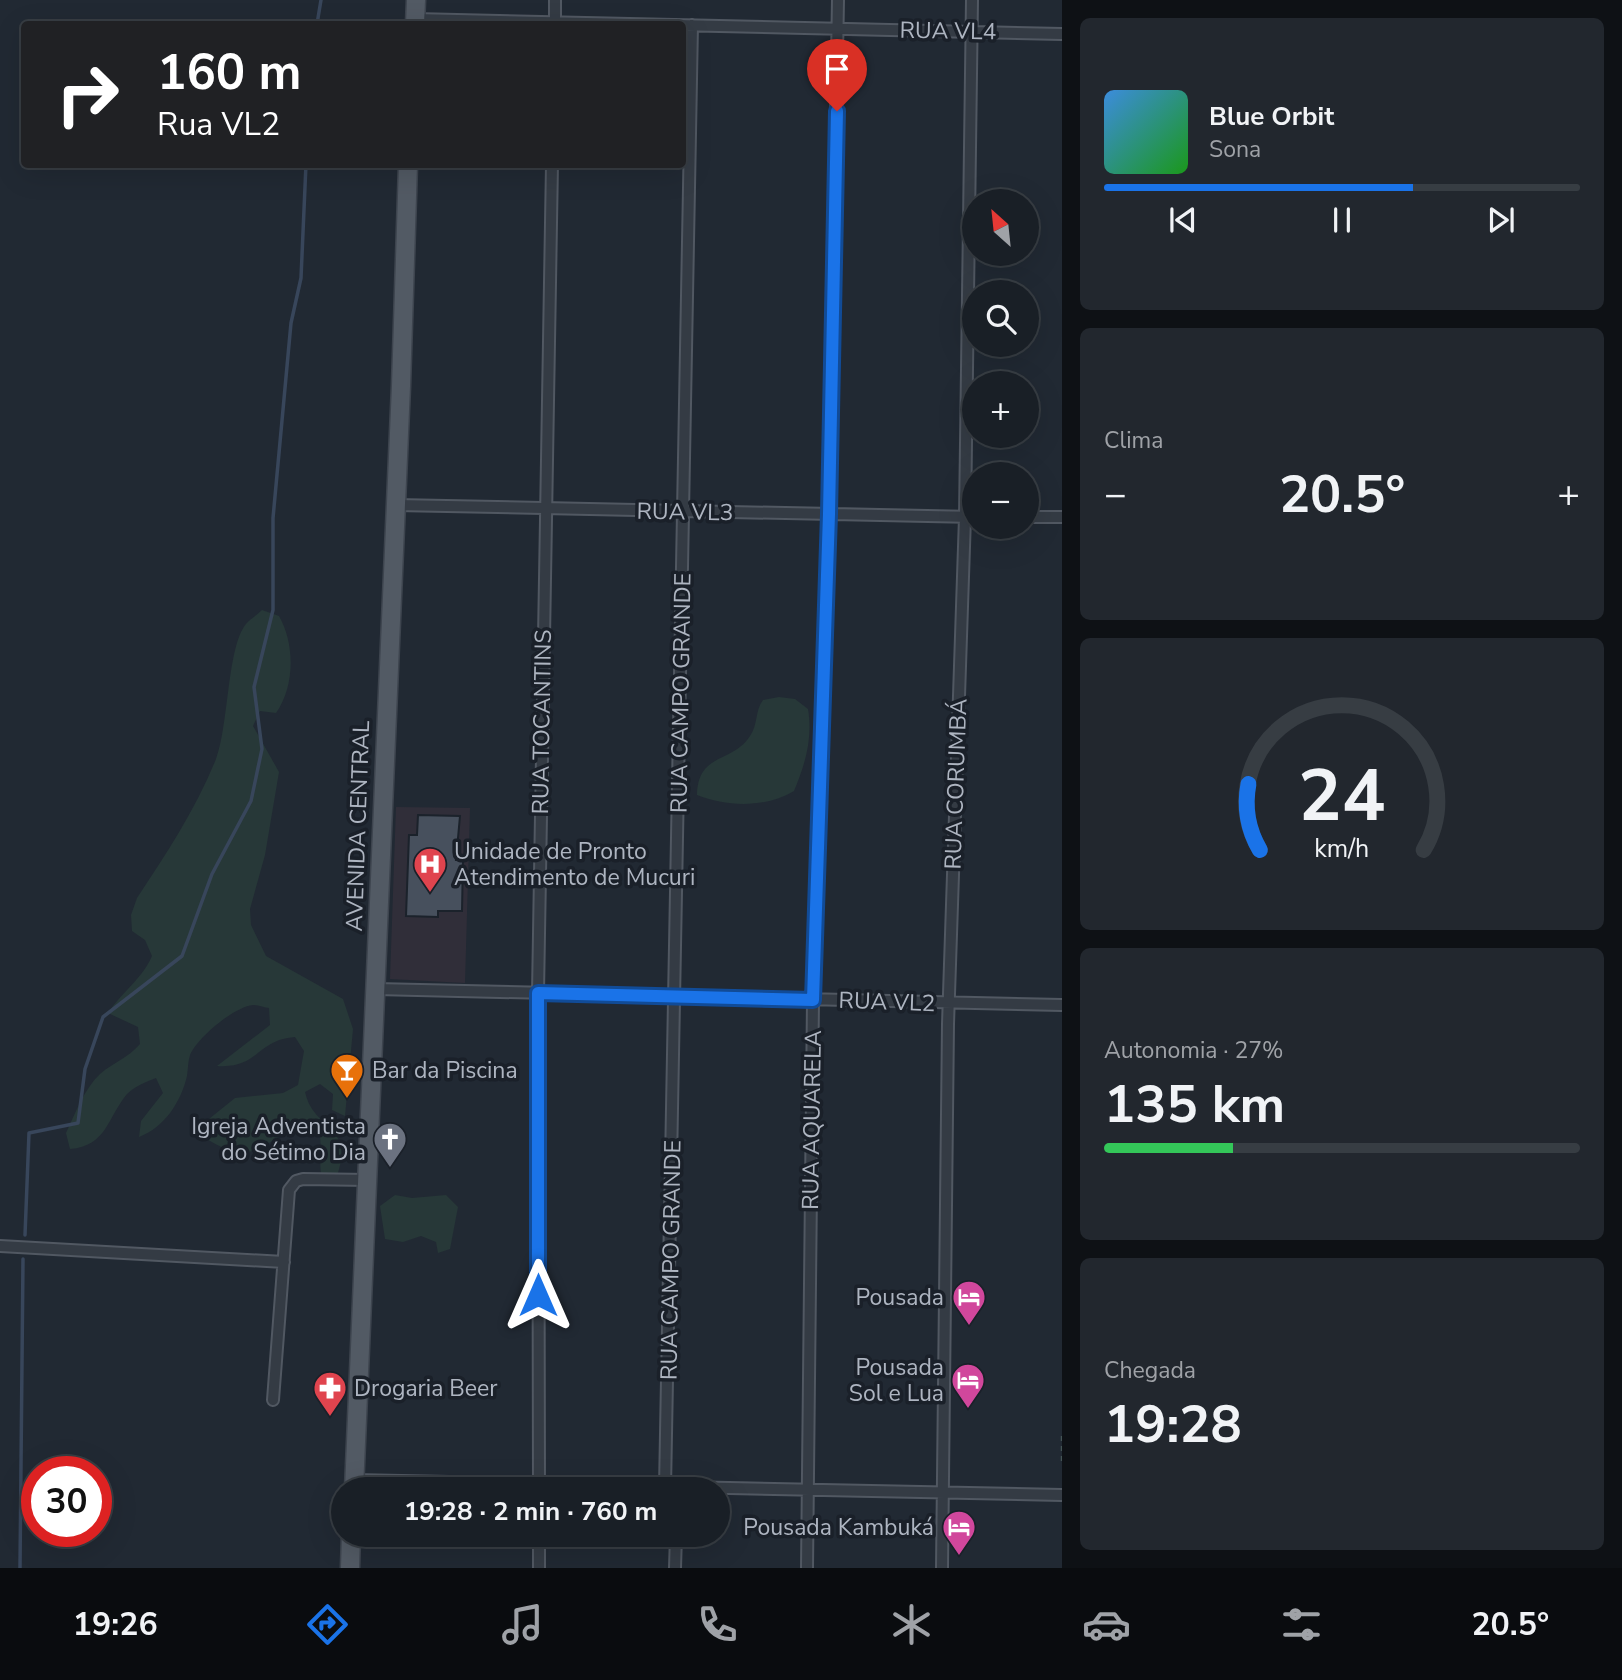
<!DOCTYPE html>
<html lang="pt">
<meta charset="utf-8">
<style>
body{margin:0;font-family:"Nunito Sans",sans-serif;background:#22272e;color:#f1f3f6;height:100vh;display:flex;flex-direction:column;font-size:26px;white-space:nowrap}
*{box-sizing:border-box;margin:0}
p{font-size:23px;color:#9fa2a7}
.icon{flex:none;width:38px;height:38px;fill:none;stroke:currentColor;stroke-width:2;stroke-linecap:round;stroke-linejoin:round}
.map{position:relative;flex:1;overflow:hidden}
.side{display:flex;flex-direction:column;gap:18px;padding:18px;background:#0e1115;width:560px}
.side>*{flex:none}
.top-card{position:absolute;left:21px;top:21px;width:665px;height:147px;border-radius:7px;box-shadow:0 7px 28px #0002,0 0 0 2px #373d43;background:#202124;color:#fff;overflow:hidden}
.needle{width:46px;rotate:333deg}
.buttons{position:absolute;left:962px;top:189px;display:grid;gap:14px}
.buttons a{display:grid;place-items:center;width:77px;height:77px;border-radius:50%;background:#191f26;box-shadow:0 7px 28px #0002,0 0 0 2px #373d43;font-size:35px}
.speed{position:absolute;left:21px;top:1456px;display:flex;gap:14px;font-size:35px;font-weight:700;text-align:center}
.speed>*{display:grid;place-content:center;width:91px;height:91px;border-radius:50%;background:#191f26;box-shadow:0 7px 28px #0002,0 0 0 2px #373d43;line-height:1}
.speed .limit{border:10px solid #d22;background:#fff;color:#111}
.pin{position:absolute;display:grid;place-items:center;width:60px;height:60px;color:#fff;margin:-72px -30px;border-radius:50% 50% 50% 0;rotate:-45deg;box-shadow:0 0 7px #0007}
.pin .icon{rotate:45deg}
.me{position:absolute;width:77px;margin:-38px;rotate:0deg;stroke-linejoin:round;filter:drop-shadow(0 0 5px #0008)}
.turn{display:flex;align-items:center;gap:24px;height:147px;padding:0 21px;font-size:32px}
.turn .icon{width:91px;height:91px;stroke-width:2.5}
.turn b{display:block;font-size:49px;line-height:60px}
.big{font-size:52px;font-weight:700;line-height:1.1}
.side .tile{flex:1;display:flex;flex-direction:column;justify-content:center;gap:10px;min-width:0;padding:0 24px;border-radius:10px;background:#22272e}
.side .dial{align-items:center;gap:0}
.dial svg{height:182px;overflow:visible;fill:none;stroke:#373d43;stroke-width:7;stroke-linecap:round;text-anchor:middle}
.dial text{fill:#f1f3f6;stroke:none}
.song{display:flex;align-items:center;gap:21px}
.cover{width:84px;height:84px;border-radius:10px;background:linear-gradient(135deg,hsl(210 70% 55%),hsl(120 70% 35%))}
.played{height:7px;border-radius:4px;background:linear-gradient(90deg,#1a73e8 65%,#373d43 65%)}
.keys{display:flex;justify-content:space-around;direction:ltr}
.heat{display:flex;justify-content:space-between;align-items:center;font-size:38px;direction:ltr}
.charge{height:10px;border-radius:5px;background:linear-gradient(90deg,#34c759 27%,#373d43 0)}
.trip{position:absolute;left:331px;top:1477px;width:399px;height:70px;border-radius:35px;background:#191f26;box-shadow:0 7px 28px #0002,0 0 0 2px #373d43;font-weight:700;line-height:70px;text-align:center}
.dock{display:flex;height:112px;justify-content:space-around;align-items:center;background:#0a0c0f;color:#9fa2a7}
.dock .icon{width:49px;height:49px}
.dock .active{color:#1a73e8}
.dock b{font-size:32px;color:#f1f3f6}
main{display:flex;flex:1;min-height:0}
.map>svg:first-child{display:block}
.medical{fill:#302e39}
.green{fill:#273838}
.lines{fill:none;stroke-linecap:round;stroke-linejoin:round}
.stream{stroke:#38465b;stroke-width:3.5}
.building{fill:#47505d;stroke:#1b222b;stroke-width:2}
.minor-casing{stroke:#515862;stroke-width:14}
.primary-casing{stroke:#3d444e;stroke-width:21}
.path{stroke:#445456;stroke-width:2.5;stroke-dasharray:5 5;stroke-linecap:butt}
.minor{stroke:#343b44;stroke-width:10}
.primary{stroke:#525a64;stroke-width:18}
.route-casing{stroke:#114b97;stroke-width:18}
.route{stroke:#1a73e8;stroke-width:12}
.labels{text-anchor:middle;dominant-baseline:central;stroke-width:7;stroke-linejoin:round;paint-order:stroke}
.street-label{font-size:23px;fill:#aeb5c1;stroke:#1a2029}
.poi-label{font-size:23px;fill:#aeb5c1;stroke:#1a2029;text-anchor:end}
</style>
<main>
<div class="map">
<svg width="1062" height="1568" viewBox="0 0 1062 1568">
<rect width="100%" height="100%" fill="#212933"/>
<path class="medical" d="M396,807l74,1 -5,175 -75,-4z"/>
<path class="green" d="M262,610l17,6c16,28 16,70 -3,97l-16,-2 -7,15 26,46 -14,83 -15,54 1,16 15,31 77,43 10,30 -8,87 -13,-6 1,-16 -13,-10 -15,8c9,40 50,31 32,84l-15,3c-4,-17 1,-30 -3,-47l-17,-9c-52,29 -52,45 -108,8l41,-33 48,-5 15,-8 6,-34 -9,-14c-39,3 -36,32 -78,29l53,-41 -1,-17c-4,0 -11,-3 -16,-3 -19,2 -55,32 -63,50 -2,6 -2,14 -3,21 -6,26 -23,52 -48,61l2,-16 22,-28 -7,-15c-10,4 -21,8 -29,16 -20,24 -20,52 -57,55l-4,-16c9,-19 18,-44 34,-59 14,-12 28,-16 40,-30l-2,-17 -30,-14c14,-21 34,-34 44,-57l-7,-16 -13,-9 -1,-16 6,-17c29,-44 59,-89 79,-139 13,-34 11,-112 30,-135 4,-5 11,-9 16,-14z
M779,697l16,2 13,10c5,29 -3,56 -14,82 -28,17 -67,16 -97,4 1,-43 35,-31 53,-59 8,-11 5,-26 13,-36z
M395,1195l17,3 34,-3 12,12 -8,42 -12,4 -2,-11 -15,-6 -18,6 -18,-3 -5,-33z"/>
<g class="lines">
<path class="stream" d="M317,24l4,-24
M25,1235l4,-102 49,-10 7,-54 18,-52 79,-61 30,-82 39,-73 11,-52 -8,-62 19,-77v-92l18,-195 10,-45 5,-114
M20,1568l3,-309"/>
</g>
<path class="building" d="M418,815l42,1 -4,44h7l-1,51h-24v6l-32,-1 3,-81h8z"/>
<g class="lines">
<defs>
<path id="minor" d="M415,19l647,15
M555,24v-24
M396,505l579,12
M1027,517h35
M376,989l686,16
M0,1246l284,16
M273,1400l16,-210 7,-9 7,-2 65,1
M354,1480l708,15
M665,1488l27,-1463
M539,1489l-1,-496 14,-829
M539,1568v-33
M675,1568l1,-33
M807,1568l6,-568 16,-485 9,-515
M942,1568l6,-544 17,-507 7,-517"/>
<path id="primary" d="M415,24l1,-24
M354,1489l47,-1103 7,-222
M350,1568l1,-33"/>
</defs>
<use href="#minor" class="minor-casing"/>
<use href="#primary" class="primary-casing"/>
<path class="path" d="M1062,1436v29"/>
<use href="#minor" class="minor"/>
<use href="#primary" class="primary"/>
</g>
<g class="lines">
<defs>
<path id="route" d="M538,1295v-302l275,7 16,-486 8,-403"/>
</defs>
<use href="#route" class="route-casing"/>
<use href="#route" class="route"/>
</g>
<defs>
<symbol id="hospital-pin" viewBox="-11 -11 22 30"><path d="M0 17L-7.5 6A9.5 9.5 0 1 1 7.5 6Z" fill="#e0444e" stroke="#1a2029"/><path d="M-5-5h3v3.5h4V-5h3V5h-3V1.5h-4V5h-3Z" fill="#fff"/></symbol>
<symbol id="bar-pin" viewBox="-11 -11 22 30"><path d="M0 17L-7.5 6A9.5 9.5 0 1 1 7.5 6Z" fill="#e8710a" stroke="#1a2029"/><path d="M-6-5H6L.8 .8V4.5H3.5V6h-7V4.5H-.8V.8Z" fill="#fff"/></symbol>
<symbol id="church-pin" viewBox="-11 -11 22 30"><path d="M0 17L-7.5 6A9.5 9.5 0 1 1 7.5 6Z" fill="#6b7280" stroke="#1a2029"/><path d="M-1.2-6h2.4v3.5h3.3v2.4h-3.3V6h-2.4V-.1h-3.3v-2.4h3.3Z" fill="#fff"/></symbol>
<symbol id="hotel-pin" viewBox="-11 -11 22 30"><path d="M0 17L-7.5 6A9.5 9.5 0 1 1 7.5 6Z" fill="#d1479c" stroke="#1a2029"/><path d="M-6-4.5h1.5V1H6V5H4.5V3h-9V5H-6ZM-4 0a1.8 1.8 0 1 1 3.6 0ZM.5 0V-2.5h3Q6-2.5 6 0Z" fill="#fff"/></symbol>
<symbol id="pharmacy-pin" viewBox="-11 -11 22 30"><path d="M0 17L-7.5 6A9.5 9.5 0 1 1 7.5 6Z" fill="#e0444e" stroke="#1a2029"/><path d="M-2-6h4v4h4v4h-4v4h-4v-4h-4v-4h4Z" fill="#fff"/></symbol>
</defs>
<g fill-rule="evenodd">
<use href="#hospital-pin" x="411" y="845" width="38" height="52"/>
<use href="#bar-pin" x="328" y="1051" width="38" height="52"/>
<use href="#church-pin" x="371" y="1120" width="38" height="52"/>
<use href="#hotel-pin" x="950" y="1278" width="38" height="52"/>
<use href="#hotel-pin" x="949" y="1361" width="38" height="52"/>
<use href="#pharmacy-pin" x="311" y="1369" width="38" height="52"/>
<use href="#hotel-pin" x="940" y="1508" width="38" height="52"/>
</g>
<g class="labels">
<g class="street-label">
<text transform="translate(948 31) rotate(1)">RUA VL4</text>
<text transform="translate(685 512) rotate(1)">RUA VL3</text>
<text transform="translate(681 693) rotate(-89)">RUA CAMPO GRANDE</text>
<text transform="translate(542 722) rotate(-89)">RUA TOCANTINS</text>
<text transform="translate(956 784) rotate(-88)">RUA CORUMBÁ</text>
<text transform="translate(358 826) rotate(-88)">AVENIDA CENTRAL</text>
<text transform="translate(887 1002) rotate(2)">RUA VL2</text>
<text transform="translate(812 1120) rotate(-89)">RUA AQUARELA</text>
<text transform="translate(671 1260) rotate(-89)">RUA CAMPO GRANDE</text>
</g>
<g class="poi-label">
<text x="454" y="851" text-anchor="start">Unidade de Pronto<tspan x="454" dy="26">Atendimento de Mucuri</tspan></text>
<text x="372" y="1070" text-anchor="start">Bar da Piscina</text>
<text x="366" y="1126">Igreja Adventista<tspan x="366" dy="26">do Sétimo Dia</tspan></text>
<text x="944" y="1297">Pousada</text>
<text x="944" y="1367">Pousada<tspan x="944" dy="26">Sol e Lua</tspan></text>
<text x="354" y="1388" text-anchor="start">Drogaria Beer</text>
<text x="934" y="1527">Pousada Kambuká</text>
</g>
</g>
</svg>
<div class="buttons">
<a><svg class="needle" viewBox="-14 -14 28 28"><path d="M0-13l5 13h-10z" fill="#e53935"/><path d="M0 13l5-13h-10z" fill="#9fa2a7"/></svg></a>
<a><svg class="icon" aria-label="search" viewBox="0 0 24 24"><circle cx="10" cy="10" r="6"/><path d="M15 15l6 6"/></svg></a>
<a>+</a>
<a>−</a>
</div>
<div class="speed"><div class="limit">30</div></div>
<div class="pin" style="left:837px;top:111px;background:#d93025"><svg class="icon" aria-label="arrive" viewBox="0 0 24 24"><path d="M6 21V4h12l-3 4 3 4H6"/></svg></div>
<svg class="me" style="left:538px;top:1295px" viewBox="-20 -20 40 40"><path d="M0-17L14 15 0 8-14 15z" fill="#1a73e8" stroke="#fff" stroke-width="4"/></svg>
<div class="trip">19:28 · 2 min · 760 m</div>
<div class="top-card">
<div class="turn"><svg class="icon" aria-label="right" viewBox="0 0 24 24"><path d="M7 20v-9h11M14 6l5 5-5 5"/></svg><div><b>160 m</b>Rua VL2</div></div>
</div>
</div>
<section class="side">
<div class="tile">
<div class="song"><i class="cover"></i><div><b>Blue Orbit</b><p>Sona</p></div></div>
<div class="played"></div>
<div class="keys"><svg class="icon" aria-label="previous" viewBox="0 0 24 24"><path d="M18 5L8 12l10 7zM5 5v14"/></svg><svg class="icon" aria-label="pause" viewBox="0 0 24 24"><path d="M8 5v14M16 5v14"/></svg><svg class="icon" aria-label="next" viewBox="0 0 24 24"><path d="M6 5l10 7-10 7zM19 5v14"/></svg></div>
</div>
<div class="tile"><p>Clima</p>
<div class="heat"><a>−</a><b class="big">20.5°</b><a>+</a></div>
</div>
<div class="tile dial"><svg viewBox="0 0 100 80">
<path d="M14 69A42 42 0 1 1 86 69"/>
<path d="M14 69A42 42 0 0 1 9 40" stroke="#1a73e8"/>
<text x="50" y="56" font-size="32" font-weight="700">24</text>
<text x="50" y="72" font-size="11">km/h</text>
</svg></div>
<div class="tile"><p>Autonomia · 27%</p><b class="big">135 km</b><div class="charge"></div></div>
<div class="tile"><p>Chegada</p><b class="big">19:28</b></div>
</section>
</main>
<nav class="dock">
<b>19:26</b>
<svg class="icon active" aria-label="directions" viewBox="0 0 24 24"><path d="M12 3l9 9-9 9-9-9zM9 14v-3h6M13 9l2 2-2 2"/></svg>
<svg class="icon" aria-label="music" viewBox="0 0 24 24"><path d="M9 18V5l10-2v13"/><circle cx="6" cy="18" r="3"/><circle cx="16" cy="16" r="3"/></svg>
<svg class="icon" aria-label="phone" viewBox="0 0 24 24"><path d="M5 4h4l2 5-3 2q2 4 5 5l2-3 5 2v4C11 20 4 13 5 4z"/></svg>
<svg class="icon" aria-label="climate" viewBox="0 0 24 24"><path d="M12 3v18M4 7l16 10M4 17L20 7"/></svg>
<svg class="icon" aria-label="car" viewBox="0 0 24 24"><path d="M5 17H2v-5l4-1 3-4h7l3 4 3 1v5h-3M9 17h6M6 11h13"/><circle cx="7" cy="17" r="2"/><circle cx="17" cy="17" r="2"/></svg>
<svg class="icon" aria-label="filters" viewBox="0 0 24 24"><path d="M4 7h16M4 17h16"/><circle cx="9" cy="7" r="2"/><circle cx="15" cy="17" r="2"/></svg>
<b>20.5°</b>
</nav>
